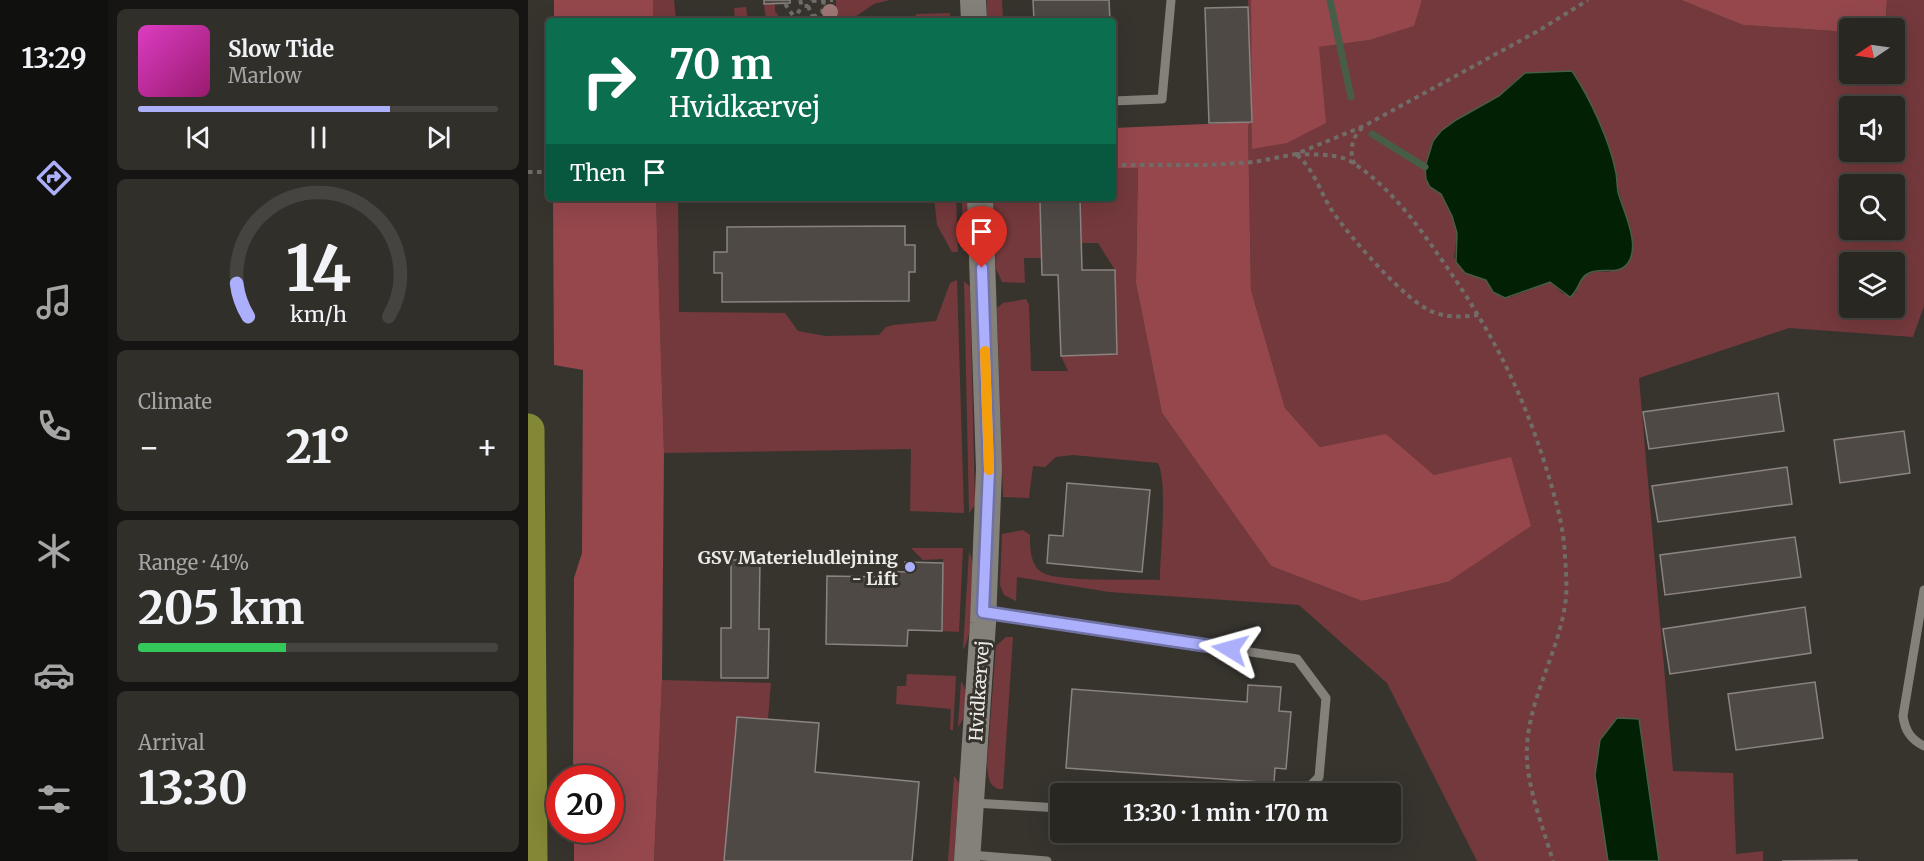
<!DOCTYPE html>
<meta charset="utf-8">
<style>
body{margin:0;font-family:Merriweather,serif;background:#312f2a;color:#f1f3f6;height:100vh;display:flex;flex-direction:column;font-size:22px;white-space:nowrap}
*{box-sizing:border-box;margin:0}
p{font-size:20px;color:#a5a5a5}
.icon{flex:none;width:33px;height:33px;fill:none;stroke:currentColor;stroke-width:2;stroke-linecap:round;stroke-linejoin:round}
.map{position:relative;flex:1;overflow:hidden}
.side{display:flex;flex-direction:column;gap:9px;padding:9px;background:#171513;width:420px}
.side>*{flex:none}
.hud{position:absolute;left:18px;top:18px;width:570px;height:183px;border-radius:6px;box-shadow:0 6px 24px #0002,0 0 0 2px #454440;background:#0b6e4f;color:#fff;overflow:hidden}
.needle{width:39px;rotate:257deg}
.fabs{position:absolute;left:1311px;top:18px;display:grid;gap:12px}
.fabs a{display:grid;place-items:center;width:66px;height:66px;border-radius:6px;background:#292722;box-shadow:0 6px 24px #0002,0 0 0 2px #454440;font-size:30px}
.speed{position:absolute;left:18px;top:765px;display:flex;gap:12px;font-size:30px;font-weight:700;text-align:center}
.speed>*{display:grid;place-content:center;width:78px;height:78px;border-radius:50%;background:#292722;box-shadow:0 6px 24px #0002,0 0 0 2px #454440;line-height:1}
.speed .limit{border:9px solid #d22;background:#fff;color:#111}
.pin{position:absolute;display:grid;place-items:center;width:51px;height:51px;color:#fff;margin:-62px -26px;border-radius:50% 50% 50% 0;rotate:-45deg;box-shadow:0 0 6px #0007}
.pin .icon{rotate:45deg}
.me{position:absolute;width:66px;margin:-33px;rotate:278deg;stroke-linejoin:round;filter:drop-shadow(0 0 4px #0008)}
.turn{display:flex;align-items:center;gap:21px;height:126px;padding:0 24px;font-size:27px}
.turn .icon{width:78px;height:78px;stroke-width:2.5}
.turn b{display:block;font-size:42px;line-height:51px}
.then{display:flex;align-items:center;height:57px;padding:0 24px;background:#0003;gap:12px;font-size:22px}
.big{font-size:45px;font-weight:700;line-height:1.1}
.side .widget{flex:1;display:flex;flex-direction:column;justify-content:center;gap:9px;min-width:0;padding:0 21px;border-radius:9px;background:#312f2a}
.side .dial{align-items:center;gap:0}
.dial svg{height:156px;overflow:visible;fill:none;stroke:#454440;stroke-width:7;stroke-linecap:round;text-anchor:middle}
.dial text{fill:#f1f3f6;stroke:none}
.song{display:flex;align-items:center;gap:18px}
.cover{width:72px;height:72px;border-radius:9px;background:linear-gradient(135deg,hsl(310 70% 55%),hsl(320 70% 35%))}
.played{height:6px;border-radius:3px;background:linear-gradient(90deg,#acaffb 70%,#454440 70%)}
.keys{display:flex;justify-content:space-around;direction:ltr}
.heat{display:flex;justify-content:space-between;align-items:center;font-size:33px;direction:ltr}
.charge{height:9px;border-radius:4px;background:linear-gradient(90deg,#34c759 41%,#454440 0)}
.trip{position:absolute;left:522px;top:783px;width:351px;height:60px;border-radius:6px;background:#292722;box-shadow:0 6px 24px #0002,0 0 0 2px #454440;font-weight:700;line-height:60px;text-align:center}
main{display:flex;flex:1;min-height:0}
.dock{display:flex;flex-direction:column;width:108px;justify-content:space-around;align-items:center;background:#10100e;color:#a5a5a5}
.dock .icon{width:42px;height:42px}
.dock .on{color:#acaffb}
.dock b{font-size:27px;color:#f1f3f6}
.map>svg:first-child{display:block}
.green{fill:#74393c;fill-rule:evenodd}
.forest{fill:#95474c}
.water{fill:#022004;stroke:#485d48;stroke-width:1.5}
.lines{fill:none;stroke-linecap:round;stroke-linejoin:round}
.stream{stroke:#485d48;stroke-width:7}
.building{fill:#4f4946;stroke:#8a837f;stroke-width:1.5}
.path{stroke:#706d68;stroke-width:4;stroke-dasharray:4.5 4.5;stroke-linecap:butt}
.lane{stroke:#84807a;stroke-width:9}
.secondary{stroke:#84807a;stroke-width:26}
.highway{stroke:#838836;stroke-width:33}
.tree{fill:#9e7776}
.route-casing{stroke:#7072a3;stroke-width:15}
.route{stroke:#acaffb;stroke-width:10}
.slow{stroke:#f59e0b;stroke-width:10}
.poi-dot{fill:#acaffb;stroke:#37342e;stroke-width:2}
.labels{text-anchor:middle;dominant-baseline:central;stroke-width:6;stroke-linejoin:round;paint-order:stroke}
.poi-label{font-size:18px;font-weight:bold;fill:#eceae6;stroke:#37342e;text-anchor:end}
.street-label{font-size:18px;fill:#eceae6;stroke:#37342e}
</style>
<main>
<nav class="dock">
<b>13:29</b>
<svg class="icon on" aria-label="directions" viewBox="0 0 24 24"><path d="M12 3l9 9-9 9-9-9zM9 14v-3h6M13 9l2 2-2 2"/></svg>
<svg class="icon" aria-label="music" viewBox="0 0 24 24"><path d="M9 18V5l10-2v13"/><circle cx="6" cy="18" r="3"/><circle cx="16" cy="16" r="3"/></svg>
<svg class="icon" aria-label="phone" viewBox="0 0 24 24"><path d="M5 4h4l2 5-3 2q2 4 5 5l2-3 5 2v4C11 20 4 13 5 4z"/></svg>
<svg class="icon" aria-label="climate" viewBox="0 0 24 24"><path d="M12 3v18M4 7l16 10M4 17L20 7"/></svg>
<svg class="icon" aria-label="car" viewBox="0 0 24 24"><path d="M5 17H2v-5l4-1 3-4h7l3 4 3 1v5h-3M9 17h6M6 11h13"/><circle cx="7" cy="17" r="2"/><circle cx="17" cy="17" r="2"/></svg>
<svg class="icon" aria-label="filters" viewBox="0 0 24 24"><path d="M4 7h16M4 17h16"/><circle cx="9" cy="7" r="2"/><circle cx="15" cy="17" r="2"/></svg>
</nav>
<section class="side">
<div class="widget">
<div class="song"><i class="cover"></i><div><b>Slow Tide</b><p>Marlow</p></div></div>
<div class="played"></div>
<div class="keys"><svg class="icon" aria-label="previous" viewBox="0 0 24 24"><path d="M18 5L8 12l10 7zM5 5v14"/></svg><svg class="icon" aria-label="pause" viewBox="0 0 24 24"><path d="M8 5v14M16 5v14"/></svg><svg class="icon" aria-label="next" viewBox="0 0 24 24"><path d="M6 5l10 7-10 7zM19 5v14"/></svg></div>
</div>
<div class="widget dial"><svg viewBox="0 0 100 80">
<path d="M14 69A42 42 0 1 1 86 69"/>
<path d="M14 69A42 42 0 0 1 8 52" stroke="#acaffb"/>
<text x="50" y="56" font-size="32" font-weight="700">14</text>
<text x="50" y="72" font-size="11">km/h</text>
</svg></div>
<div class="widget"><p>Climate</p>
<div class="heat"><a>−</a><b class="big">21°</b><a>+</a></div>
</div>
<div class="widget"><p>Range · 41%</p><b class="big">205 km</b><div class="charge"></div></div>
<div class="widget"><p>Arrival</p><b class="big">13:30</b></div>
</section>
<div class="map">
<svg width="1396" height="861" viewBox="0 0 1396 861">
<rect width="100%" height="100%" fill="#37342e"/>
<path class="green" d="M125,0h21l2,21h-23z
M308,0h53l-15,4 -25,17h-18l5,-10z
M459,0h15l1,21h-16z
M720,0h3l2,149 66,-102 51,-7 43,-14 9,-26h259l62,25 106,7 1,42h44v-46h-9l2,-28h37v306l-11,31 -124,-9 -150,50 34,393 60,2 3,81 27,-3v10h-286l-90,-178 -88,-78 -190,-13 -92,-15 -1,24 -12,-6 -4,-10 2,-51 21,-4 7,5c0,12 0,31 13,38 16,9 94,6 117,7 0,-27 8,-96 -2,-117l-85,-8 -17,2 -11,10 -12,-1 -4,32 -26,-1 -6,-189 6,-5 23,-4 3,6 2,66h37l-7,-15 56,-2 -2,-84 -17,-27h-17l-1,-43 -39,1 1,57h-18l1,25 -23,-1 -6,-13 -3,-71h120v-30h25l-2,115 26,130 109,153 91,35 86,-19 63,-124 -77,17 -48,-40 -66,12 -35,-39 -34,-118 -3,-165 4,-3zM1044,71c34,52 44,112 60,170l-22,31c-17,-2 -30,1 -34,21l-13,1 -13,-12 -39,15 -18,-5 -7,-12 -17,-5 -15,-17 3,-25 -5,-17 -11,-22v-63l58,-35 15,-15 19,-8 12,1zM1322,106h44v46h-44zM1322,184h44v46h-44zM1322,262h44v46h-44z
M236,4h11v7l7,10h-16z
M218,7l2,14h-13l-1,-13z
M422,13v8h-36l2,-7z
M128,198h22l1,114 106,1 13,18 27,5 54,-1 7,-8 7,-2 43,-4 14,-38 7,-3 7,233 -54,-2 1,-62 -247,4z
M406,198h22l2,54h-6l-15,-27z
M434,198h5l1,48 -5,6z
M436,281l6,6 5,218 -6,8z
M383,548h52l-4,84 -18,-1 2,-72 -20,1z
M441,552c8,11 4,88 -6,97z
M478,637h7l-10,152c-14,1 -15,-13 -16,-24l9,-119z
M379,674l49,2 -3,54h-3l1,-21 -55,-5 1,-18h9z
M134,680l109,3 -3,36 -30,-2 -14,144h-70z
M433,681c8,11 6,36 -3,46z
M426,776l5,7 -5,78h-6z"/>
<path class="forest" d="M26,0h99v21h-99z
M723,0h171l-8,26 -44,14 -51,7 7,76 -39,20 -35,6z
M1153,0h206l-2,28h-35l-1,4 -106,-7z
M724,122l-4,3 3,165 34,118 35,39 66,-13 48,41 77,-18 20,69 -83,56 -86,19 -91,-35 -109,-153 -26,-130 2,-115h-25v-40z
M25,198h103l8,255 -2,227 -8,181h-80v-31h36v-52h-37l1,-200 8,-25 1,-183 -29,-5z"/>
<path class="water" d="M1044,71c18,27 38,70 44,102 1,6 1,13 2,19 5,19 23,52 10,71 -11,14 -26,3 -39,10 -11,5 -10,18 -19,24l-20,-15 -45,16 -12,-6 -7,-12 -21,-7 -9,-11 1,-29 -5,-17 -11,-22 -11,-7 -4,-8 -1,-12 8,-26 8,-10 15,-11 43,-24 26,-23z
M1089,718l22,1 20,142h-51l-13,-86 5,-35z"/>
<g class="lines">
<path class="stream" d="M802,0l21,97
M844,134l53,33"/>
</g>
<path class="building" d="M236,0h26v3l-26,1z
M505,0h76l1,21h-76z
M720,7l4,115 -43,1 -4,-115z
M552,199l2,71h33l2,84 -56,2 -3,-81h-16l-2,-74z
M377,226v19h10v27h-6v29l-187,1v-29h-8v-21h13v-25z
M1250,393l6,38 -135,18 -6,-37z
M1376,431l6,42 -70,10 -6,-43z
M1259,467l5,37 -134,18 -6,-36z
M539,483l83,7 -8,82 -95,-9 2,-28 14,1z
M1267,537l6,40 -136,18 -5,-40z
M203,560h29l-1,69h10l-1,49h-47v-50h10z
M377,562l38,1 -1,68 -34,-1 -1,16 -81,-2 1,-68 56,1v-6l22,1z
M1277,607l6,46 -141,21 -7,-45z
M1287,682l8,56 -87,12 -8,-56z
M720,685l33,2 -2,24 12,1 -5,57 -11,-1 -1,15 -208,-15 6,-79 175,13z
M209,717l82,6 -4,49 104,10 -7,79h-188z
M1329,860v1h-75z"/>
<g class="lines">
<path class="path" d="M272,0l2,6h6l4,-5
M284,1l21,-1
M257,4l10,14 13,2 14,-8 2,-12
M280,6l6,14
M265,21l9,-15
M768,154c17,1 39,-1 54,7 37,23 65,60 89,95 50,70 84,135 109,218 8,27 16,54 17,83 1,14 2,28 1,41 -6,56 -42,105 -39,162 2,32 17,71 26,101
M769,155c18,15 23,38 36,57 17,25 73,90 100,100 16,6 29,5 45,3
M827,164l-3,-5c-1,-13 0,-21 10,-31
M585,165h96l45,-3 42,-8 68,-28 174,-95 50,-31
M0,172h21"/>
<path class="lane" d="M585,101l49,-2 9,-99
M1396,590l-21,126c2,14 7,23 21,30
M458,612l311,47 29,39 -7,79 -17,17
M445,803l87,5
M442,855l77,6"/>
<path class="secondary" d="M445,0l1,21
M439,861l16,-238 6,-154 -9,-271"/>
<path class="highway" d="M0,430l3,431"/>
</g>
<circle class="tree" cx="302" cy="12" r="8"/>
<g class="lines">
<defs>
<path id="route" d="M454,268l7,201 -6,143 247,37"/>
</defs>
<use href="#route" class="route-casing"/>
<use href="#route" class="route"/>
<path class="slow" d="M457,351l4,119"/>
</g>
<circle class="poi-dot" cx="382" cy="567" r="6"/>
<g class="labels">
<g class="poi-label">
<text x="370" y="557">GSV Materieludlejning<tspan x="370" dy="21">- Lift</tspan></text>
</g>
<g class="street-label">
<text transform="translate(451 691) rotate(-86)">Hvidkærvej</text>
</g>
</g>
</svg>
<div class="fabs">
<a><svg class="needle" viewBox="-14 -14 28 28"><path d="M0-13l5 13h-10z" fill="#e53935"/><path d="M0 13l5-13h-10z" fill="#a5a5a5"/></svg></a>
<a><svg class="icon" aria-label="sound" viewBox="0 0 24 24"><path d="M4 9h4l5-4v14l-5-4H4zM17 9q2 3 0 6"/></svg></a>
<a><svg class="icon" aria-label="search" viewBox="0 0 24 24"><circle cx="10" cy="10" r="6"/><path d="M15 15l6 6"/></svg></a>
<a><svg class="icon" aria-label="layers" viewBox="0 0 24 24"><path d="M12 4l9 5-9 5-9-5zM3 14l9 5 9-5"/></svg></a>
</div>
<div class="speed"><div class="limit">20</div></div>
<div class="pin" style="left:454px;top:268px;background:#d93025"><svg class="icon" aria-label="arrive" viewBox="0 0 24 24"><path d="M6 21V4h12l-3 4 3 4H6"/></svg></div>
<svg class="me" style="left:702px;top:649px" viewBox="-20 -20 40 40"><path d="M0-17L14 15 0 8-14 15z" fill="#acaffb" stroke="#fff" stroke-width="4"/></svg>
<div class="trip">13:30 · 1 min · 170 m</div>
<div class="hud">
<div class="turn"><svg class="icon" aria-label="right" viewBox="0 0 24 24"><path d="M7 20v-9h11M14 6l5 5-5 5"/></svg><div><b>70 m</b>Hvidkærvej</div></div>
<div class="then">Then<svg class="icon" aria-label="arrive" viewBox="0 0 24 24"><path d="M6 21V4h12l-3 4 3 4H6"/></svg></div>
</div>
</div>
</main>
